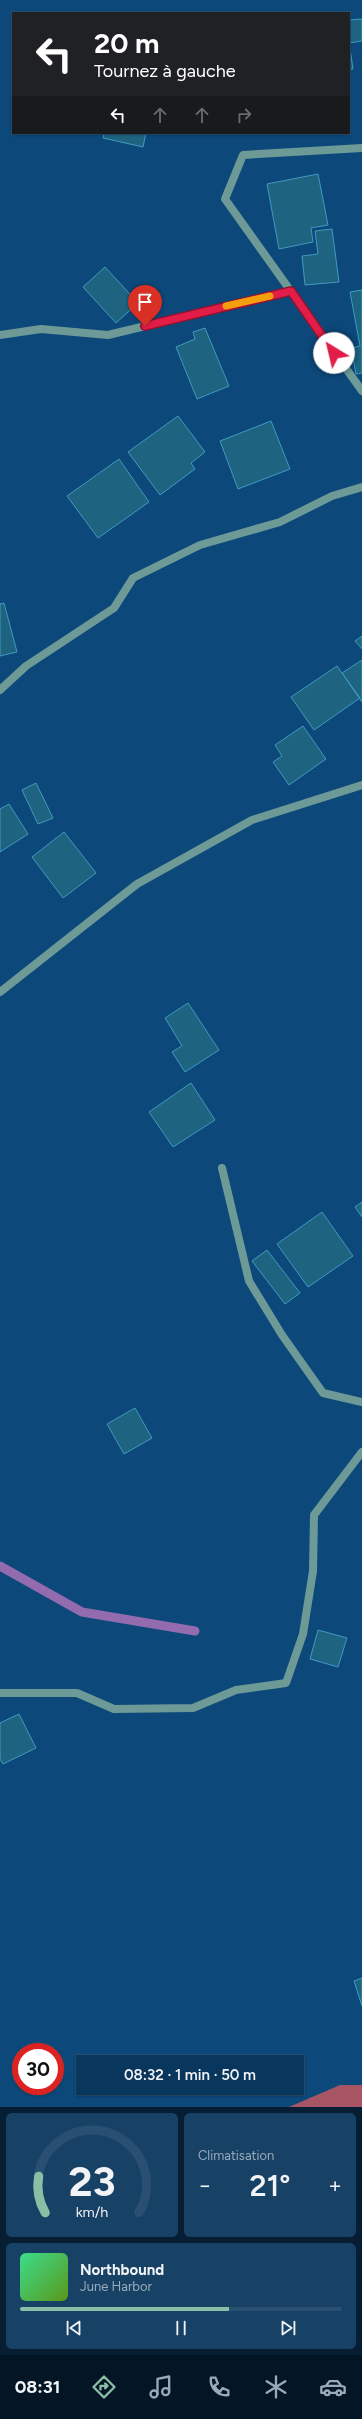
<!DOCTYPE html>
<html lang="fr">
<meta charset="utf-8">
<style>
body{margin:0;font-family:Figtree,sans-serif;background:#174165;color:#f1f3f6;height:100vh;display:flex;flex-direction:column;font-size:15px;white-space:nowrap}
*{box-sizing:border-box;margin:0}
p{font-size:13px;color:#99abbb}
.icon{flex:none;width:22px;height:22px;fill:none;stroke:currentColor;stroke-width:2;stroke-linecap:round;stroke-linejoin:round}
.map{position:relative;height:2107px;overflow:hidden}
.sheet{display:flex;flex-direction:column;gap:6px;padding:6px;background:#051e33;flex:1}
.sheet>*{flex:none}
.banner{position:absolute;left:12px;top:12px;width:338px;height:122px;border-radius:0px;box-shadow:0 1px 3px #0004,0 0 0 1px #295072;background:#202124;color:#fff;overflow:hidden}
.speed{position:absolute;left:12px;top:2043px;display:flex;gap:8px;font-size:20px;font-weight:700;text-align:center}
.speed>*{display:grid;place-content:center;width:52px;height:52px;border-radius:50%;background:#09365c;box-shadow:0 1px 3px #0004,0 0 0 1px #295072;line-height:1}
.speed .limit{border:6px solid #d22;background:#fff;color:#111}
.pin{position:absolute;display:grid;place-items:center;width:34px;height:34px;color:#fff;margin:-41px -17px;border-radius:50% 50% 50% 0;rotate:-45deg;box-shadow:0 0 4px #0007}
.pin .icon{rotate:45deg}
.me{position:absolute;width:44px;margin:-22px;rotate:324deg;stroke-linejoin:round;filter:drop-shadow(0 0 3px #0008)}
.turn{display:flex;align-items:center;gap:14px;height:84px;padding:0 16px;font-size:18px}
.turn .icon{width:52px;height:52px;stroke-width:2.5}
.turn b{display:block;font-size:28px;line-height:34px}
.lanes{display:flex;align-items:center;height:38px;padding:0 16px;background:#0003;justify-content:center;gap:20px;direction:ltr}
.lanes .off{opacity:.35}
.big{font-size:30px;font-weight:600;line-height:1.1}
.sheet .card{flex:1;display:flex;flex-direction:column;justify-content:center;gap:6px;min-width:0;padding:0 14px;border-radius:6px;background:#174165}
.sheet .dial{align-items:center;gap:0}
.dial svg{height:104px;overflow:visible;fill:none;stroke:#295072;stroke-width:7;stroke-linecap:round;text-anchor:middle}
.dial text{fill:#f1f3f6;stroke:none}
.song{display:flex;align-items:center;gap:12px}
.cover{width:48px;height:48px;border-radius:6px;background:linear-gradient(135deg,hsl(150 70% 55%),hsl(90 70% 35%))}
.played{height:4px;border-radius:2px;background:linear-gradient(90deg,#8abfa5 65%,#295072 65%)}
.keys{display:flex;justify-content:space-around;direction:ltr}
.heat{display:flex;justify-content:space-between;align-items:center;font-size:22px;direction:ltr}
.sheet .tiles{flex:1;display:grid;gap:6px;grid-template-columns:1fr 1fr}
.card:last-child{grid-column:span 2}
.trip{position:absolute;left:76px;top:2055px;width:228px;height:40px;border-radius:0px;background:#09365c;box-shadow:0 1px 3px #0004,0 0 0 1px #295072;font-weight:600;line-height:40px;text-align:center}
.tabs{display:flex;height:64px;justify-content:space-around;align-items:center;background:#041625;color:#99abbb}
.tabs .icon{width:28px;height:28px}
.tabs .on{color:#8abfa5}
.tabs b{font-size:18px;color:#f1f3f6}
.map>svg:first-child{display:block}
.forest{fill:#a75564}
.lines{fill:none;stroke-linecap:round;stroke-linejoin:round}
.stream{stroke:#926caf;stroke-width:9}
.building{fill:#1e6480;stroke:#419ac1}
.minor{stroke:#6d9a96;stroke-width:8}
.route-casing{stroke:#92132f;stroke-width:10}
.route{stroke:#e11d48;stroke-width:7}
.slow{stroke:#f59e0b;stroke-width:7}
</style>
<div class="map">
<svg width="362" height="2107" viewBox="0 0 362 2107">
<rect width="100%" height="100%" fill="#0c487a"/>
<path class="forest" d="M340,2085h22v22h-73z"/>
<g class="lines">
<path class="stream" d="M0,1566l82,46 113,19"/>
</g>
<path class="building" d="M362,19v22l-13,2v-23z
M349,41l4,28 -4,1z
M104,133h42l-3,14 -40,-9z
M318,174l10,51 -17,3 2,14 -34,7 -12,-65z
M332,229l7,53 -34,3 -3,-29 16,-2 -3,-23z
M105,267l33,36 -22,20 -33,-36z
M362,290v83l-6,1 -5,-26 9,-2 -10,-54z
M205,328l24,58 -32,13 -21,-52 19,-8 -2,-7z
M178,416l27,36 -14,11 4,6 -35,26 -32,-43z
M271,421l19,48 -52,20 -18,-48z
M119,459l30,43 -51,36 -31,-42z
M4,603l13,49 -17,4v-52z
M362,636v13l-7,-8z
M362,660v42l-20,-29z
M337,666l23,32 -46,32 -23,-33z
M303,726l23,33 -37,26 -16,-23 9,-6 -7,-11z
M36,783l17,35 -15,6 -16,-34z
M9,804l19,30 -28,18v-43z
M64,832l32,41 -33,25 -31,-41z
M188,1003l31,47 -34,22 -13,-20 10,-6 -17,-28z
M191,1083l24,37 -42,27 -24,-35z
M362,1202v15l-7,-10z
M322,1212l31,44 -45,31 -31,-43z
M267,1250l33,43 -15,11 -33,-43z
M135,1408l17,30 -28,16 -17,-30z
M318,1630l29,8 -9,29 -28,-8z
M19,1714l17,34 -33,16 -3,-5v-36z
M362,1978v28l-8,-25z"/>
<g class="lines">
<path class="minor" d="M362,148l-119,7 -18,44 137,192
M0,335l41,-6 67,6 183,-44
M0,690l26,-24 88,-58 19,-30 67,-33 80,-23 52,-26 30,-9
M0,992l137,-108 115,-64 110,-35
M222,1168l27,113 33,54 41,58 39,9
M0,1693h77l37,16 79,-1 43,-18 50,-7 17,-49 10,-63 1,-56 48,-63"/>
</g>
<g class="lines">
<defs>
<path id="route" d="M145,326l146,-35 43,62"/>
</defs>
<use href="#route" class="route-casing"/>
<use href="#route" class="route"/>
<path class="slow" d="M226,306l44,-10"/>
</g>
</svg>
<div class="speed"><div class="limit">30</div></div>
<div class="pin" style="left:145px;top:326px;background:#d93025"><svg class="icon" aria-label="arrive" viewBox="0 0 24 24"><path d="M6 21V4h12l-3 4 3 4H6"/></svg></div>
<svg class="me" style="left:334px;top:353px" viewBox="-20 -20 40 40"><circle r="19" fill="#fff"/><path d="M0-13L10 11 0 6-10 11z" fill="#e11d48"/></svg>
<div class="trip">08:32 · 1 min · 50 m</div>
<div class="banner">
<div class="turn"><svg class="icon" aria-label="left" viewBox="0 0 24 24"><path d="M17 20v-9H6M10 6l-5 5 5 5"/></svg><div><b>20 m</b>Tournez à gauche</div></div>
<div class="lanes"><svg class="icon" aria-label="left" viewBox="0 0 24 24"><path d="M17 20v-9H6M10 6l-5 5 5 5"/></svg><svg class="icon off" aria-label="ahead" viewBox="0 0 24 24"><path d="M12 20V5M6 11l6-6 6 6"/></svg><svg class="icon off" aria-label="ahead" viewBox="0 0 24 24"><path d="M12 20V5M6 11l6-6 6 6"/></svg><svg class="icon off" aria-label="right" viewBox="0 0 24 24"><path d="M7 20v-9h11M14 6l5 5-5 5"/></svg></div>
</div>
</div>
<section class="sheet">
<div class="tiles">
<div class="card dial"><svg viewBox="0 0 100 80">
<path d="M14 69A42 42 0 1 1 86 69"/>
<path d="M14 69A42 42 0 0 1 9 41" stroke="#8abfa5"/>
<text x="50" y="56" font-size="32" font-weight="700">23</text>
<text x="50" y="72" font-size="11">km/h</text>
</svg></div>
<div class="card"><p>Climatisation</p>
<div class="heat"><a>−</a><b class="big">21°</b><a>+</a></div>
</div>
<div class="card">
<div class="song"><i class="cover"></i><div><b>Northbound</b><p>June Harbor</p></div></div>
<div class="played"></div>
<div class="keys"><svg class="icon" aria-label="previous" viewBox="0 0 24 24"><path d="M18 5L8 12l10 7zM5 5v14"/></svg><svg class="icon" aria-label="pause" viewBox="0 0 24 24"><path d="M8 5v14M16 5v14"/></svg><svg class="icon" aria-label="next" viewBox="0 0 24 24"><path d="M6 5l10 7-10 7zM19 5v14"/></svg></div>
</div>
</div>
</section>
<nav class="tabs">
<b>08:31</b>
<svg class="icon on" aria-label="directions" viewBox="0 0 24 24"><path d="M12 3l9 9-9 9-9-9zM9 14v-3h6M13 9l2 2-2 2"/></svg>
<svg class="icon" aria-label="music" viewBox="0 0 24 24"><path d="M9 18V5l10-2v13"/><circle cx="6" cy="18" r="3"/><circle cx="16" cy="16" r="3"/></svg>
<svg class="icon" aria-label="phone" viewBox="0 0 24 24"><path d="M5 4h4l2 5-3 2q2 4 5 5l2-3 5 2v4C11 20 4 13 5 4z"/></svg>
<svg class="icon" aria-label="climate" viewBox="0 0 24 24"><path d="M12 3v18M4 7l16 10M4 17L20 7"/></svg>
<svg class="icon" aria-label="car" viewBox="0 0 24 24"><path d="M5 17H2v-5l4-1 3-4h7l3 4 3 1v5h-3M9 17h6M6 11h13"/><circle cx="7" cy="17" r="2"/><circle cx="17" cy="17" r="2"/></svg>
</nav>
